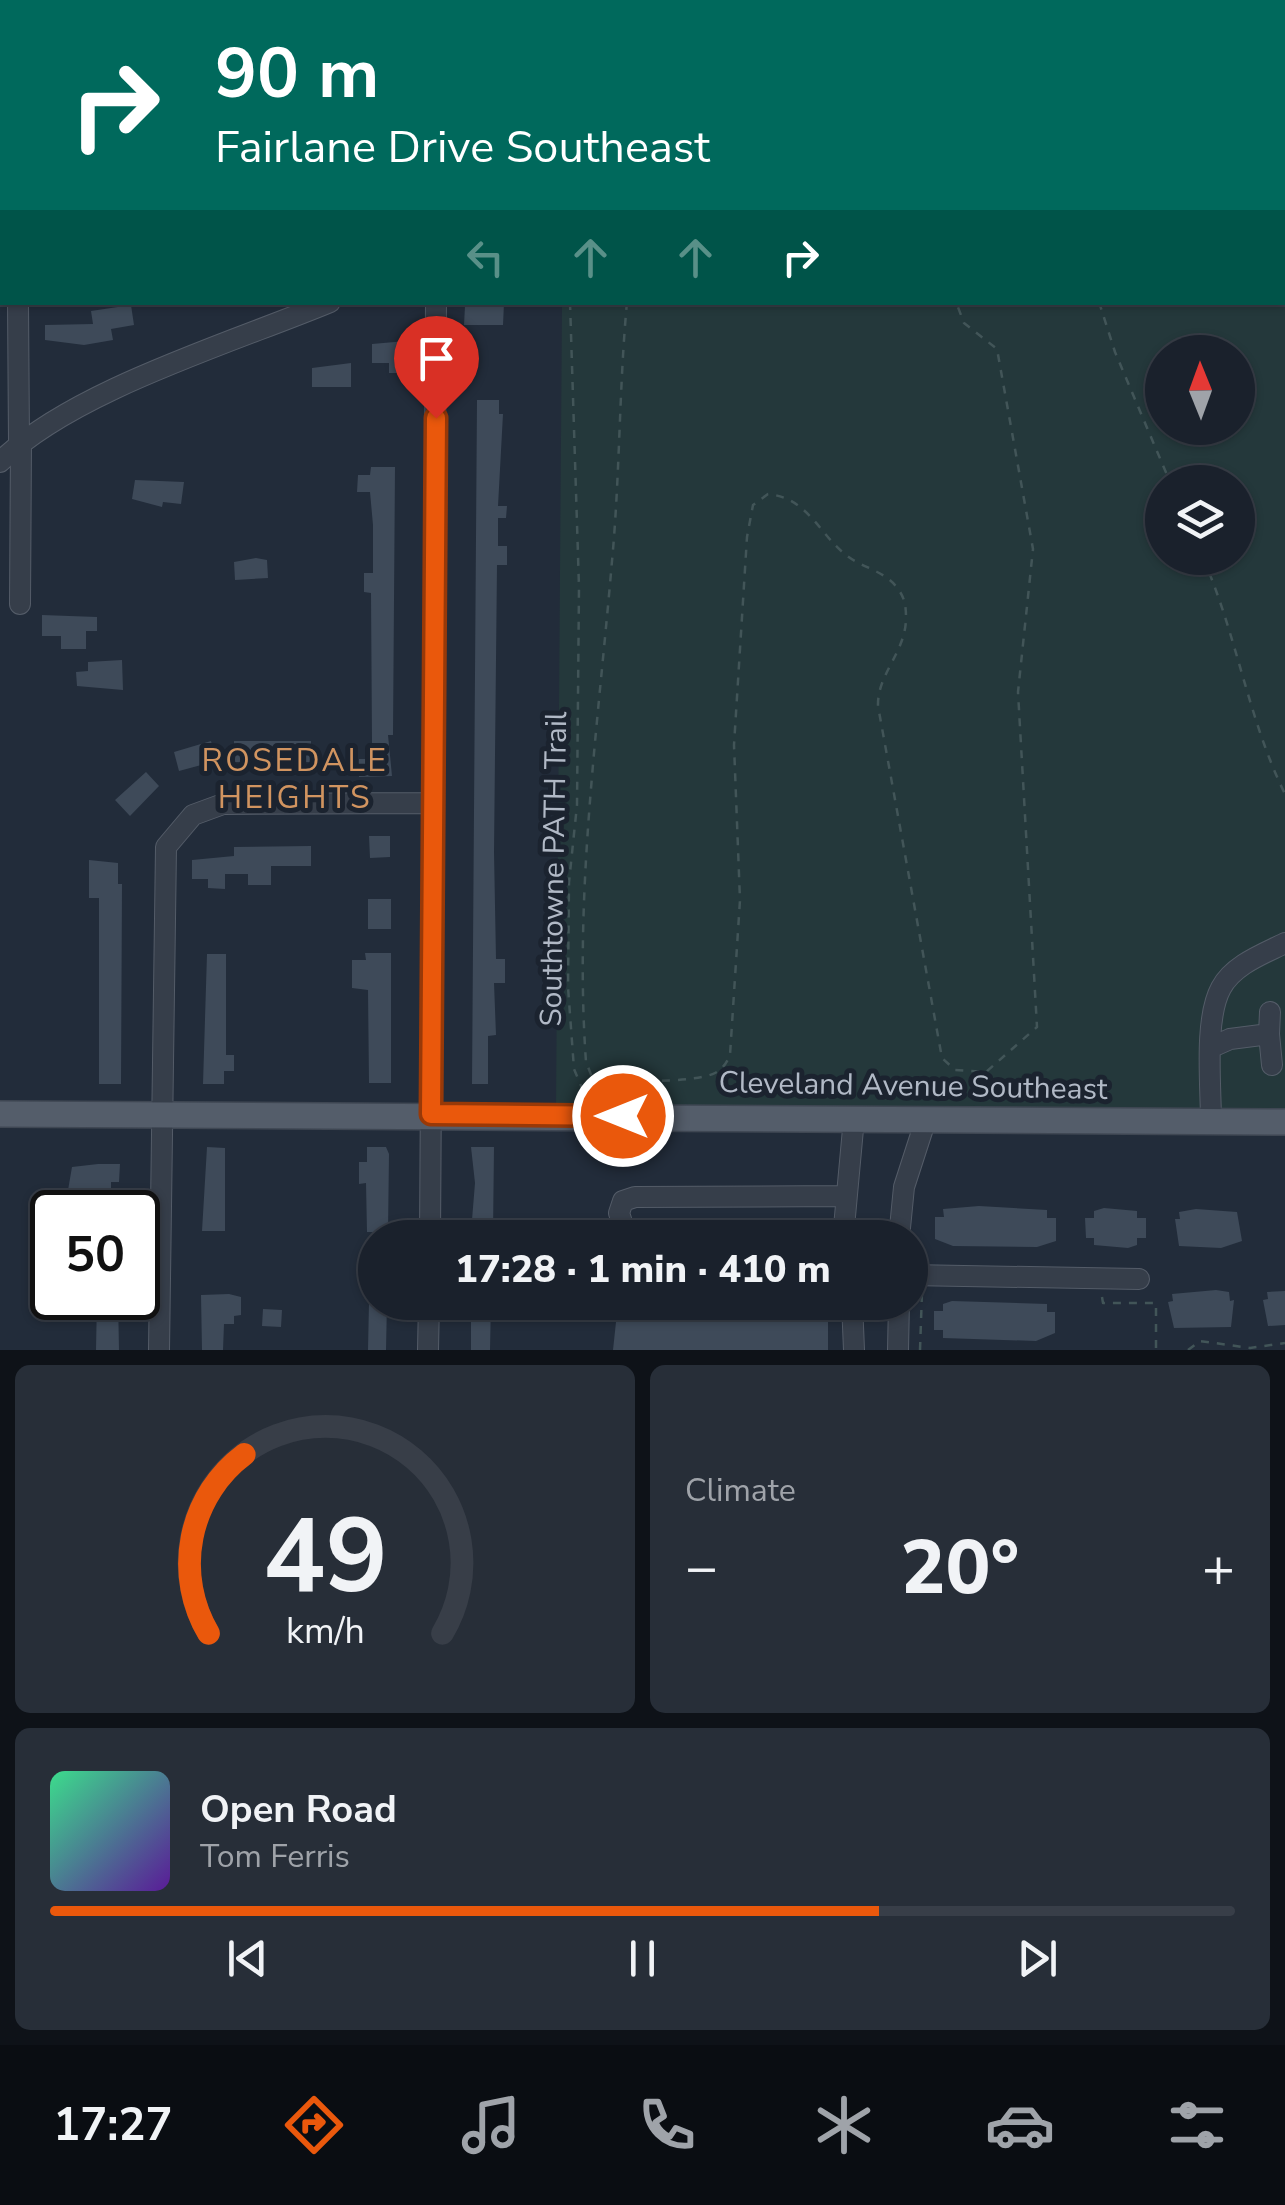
<!DOCTYPE html>
<meta charset="utf-8">
<style>
body{margin:0;font-family:"Nunito Sans",sans-serif;background:#272e38;color:#f1f3f6;height:100vh;display:flex;flex-direction:column;font-size:38px;white-space:nowrap}
*{box-sizing:border-box;margin:0}
p{font-size:32px;color:#9fa3a9}
.icon{flex:none;width:55px;height:55px;fill:none;stroke:currentColor;stroke-width:2;stroke-linecap:round;stroke-linejoin:round}
.map{position:relative;height:1350px;overflow:hidden}
.panel{display:flex;flex-direction:column;gap:15px;padding:15px;background:#0e1218;flex:1}
.panel>*{flex:none}
.banner{position:absolute;left:0px;top:0px;width:1285px;height:305px;box-shadow:0 2px 8px #0004,0 0 0 2px #383e48;background:#00695c;color:#fff;overflow:hidden}
.needle{width:65px;rotate:359deg}
.fabs{position:absolute;left:1145px;top:335px;display:grid;gap:20px}
.fabs a{display:grid;place-items:center;width:110px;height:110px;border-radius:50%;background:#1a212c;box-shadow:0 2px 8px #0004,0 0 0 2px #383e48;font-size:50px}
.speed{position:absolute;left:30px;top:1190px;display:flex;gap:20px;font-size:50px;font-weight:700;text-align:center}
.speed>*{display:grid;place-content:center;width:130px;height:130px;border-radius:50%;background:#1a212c;box-shadow:0 2px 8px #0004,0 0 0 2px #383e48;line-height:1}
.speed .limit{border:5px solid #111;border-radius:15px;background:#fff;color:#111}
.pin{position:absolute;display:grid;place-items:center;width:85px;height:85px;color:#fff;margin:-102px -42px;border-radius:50% 50% 50% 0;rotate:-45deg;box-shadow:0 0 10px #0007}
.pin .icon{rotate:45deg}
.me{position:absolute;width:110px;margin:-55px;rotate:270deg;stroke-linejoin:round;filter:drop-shadow(0 0 8px #0008)}
.turn{display:flex;align-items:center;gap:35px;height:210px;padding:0 50px;font-size:45px}
.turn .icon{width:130px;height:130px;stroke-width:2.5}
.turn b{display:block;font-size:70px;line-height:85px}
.lanes{display:flex;align-items:center;height:95px;padding:0 50px;background:#0003;justify-content:center;gap:50px;direction:ltr}
.lanes .off{opacity:.35}
.big{font-size:75px;font-weight:800;line-height:1.1}
.panel .widget{flex:1;display:flex;flex-direction:column;justify-content:center;gap:15px;min-width:0;padding:0 35px;border-radius:15px;background:#272e38}
.panel .dial{align-items:center;gap:0}
.dial svg{height:260px;overflow:visible;fill:none;stroke:#383e48;stroke-width:7;stroke-linecap:round;text-anchor:middle}
.dial text{fill:#f1f3f6;stroke:none}
.song{display:flex;align-items:center;gap:30px}
.cover{width:120px;height:120px;border-radius:15px;background:linear-gradient(135deg,hsl(150 70% 55%),hsl(270 70% 35%))}
.played{height:10px;border-radius:5px;background:linear-gradient(90deg,#ea580c 70%,#383e48 70%)}
.keys{display:flex;justify-content:space-around;direction:ltr}
.heat{display:flex;justify-content:space-between;align-items:center;font-size:55px;direction:ltr}
.panel .tiles{flex:1;display:grid;gap:15px;grid-template-columns:1fr 1fr}
.widget:last-child{grid-column:span 2}
.trip{position:absolute;left:358px;top:1220px;width:570px;height:100px;border-radius:50px;background:#1a212c;box-shadow:0 2px 8px #0004,0 0 0 2px #383e48;font-weight:800;line-height:100px;text-align:center}
.dock{display:flex;height:160px;justify-content:space-around;align-items:center;background:#0a0d12;color:#9fa3a9}
.dock .icon{width:70px;height:70px}
.dock .on{color:#ea580c}
.dock b{font-size:45px;color:#f1f3f6}
.map>svg:first-child{display:block}
.green{fill:#24383b;fill-rule:evenodd}
.building{fill:#3e4a59}
.lines{fill:none;stroke-linecap:round;stroke-linejoin:round}
.minor-casing{stroke:#545c68;stroke-width:22}
.major-casing{stroke:#3f4753;stroke-width:28}
.path{stroke:#425558;stroke-width:2.5;stroke-dasharray:8 8;stroke-linecap:butt}
.minor{stroke:#363e4a;stroke-width:20}
.major{stroke:#545d6a;stroke-width:25}
.route-casing{stroke:#983908;stroke-width:25}
.route{stroke:#ea580c;stroke-width:18}
.labels{text-anchor:middle;dominant-baseline:central;stroke-width:10;stroke-linejoin:round;paint-order:stroke}
.street-label{font-size:30px;fill:#b1b9c6;stroke:#1b232f}
.neighbourhood-label{font-size:32px;letter-spacing:2.5px;fill:#d19460;stroke:#1b232f}
</style>
<div class="map">
<svg width="1285" height="1350" viewBox="0 0 1285 1350">
<rect width="100%" height="100%" fill="#222c3a"/>
<path class="green" d="M624,0h661v1127l-729,-20 6,-804 720,-1v-300zM1162,352h76v76h-76zM1162,482h76v76h-76z"/>
<path class="building" d="M472,303h32l-1,22h-39l1,-19z
M131,305l3,20 -23,4 2,11 -29,5 -39,-5v-15l48,-1 -2,-13z
M406,341v32h-17v-10h-17v-19z
M351,363v24h-39v-19z
M477,400h22v14h4l-5,92h9l-1,12h-8v28h9v19h-10l-3,287 2,107h9v24h-11l2,52 -8,1v48h-16z
M371,467h24l-2,268h-5l4,41 -33,1v-18h11l2,-16 -1,-150 -7,-1v-19h9v-48l-3,-33h-13l1,-17h12z
M135,480l49,2 -3,22 -18,-2 -1,5 -30,-8z
M256,558l11,2 1,18 -33,2 -1,-18z
M42,615l55,2v14h-11v18h-25v-13h-19z
M122,660l1,30 -46,-4 -1,-14 12,-1v-9z
M211,741l5,20 -37,10 -5,-19z
M234,741h77v21h-77z
M146,772l13,14 -29,30 -15,-16z
M369,836h21v21l-20,1z
M311,846v20h-40v19h-23v-11h-23v15l-17,-1v-9h-16v-19l42,-4v-9z
M89,860l29,3v21h4l-1,200h-22v-186h-10z
M368,899h23v30h-23z
M365,953h26v130h-22l-1,-93 -16,-2v-28h14z
M207,954h19v101h8v16h-10v13h-21z
M207,1147l18,1v83h-23z
M367,1147h19l3,7 -1,78h-21l-1,-49 -7,1v-22h8z
M471,1147h23l-1,86 -22,-1 4,-49z
M98,1164h22l-1,18h-8v30h-20v-16h-24l5,-29z
M979,1206l68,4v8h9v23l-19,6 -84,-1 -18,-7v-22h9l-1,-8z
M1104,1208l33,3v7h9v20h-9v7l-9,3 -34,-3v-7h-8l-1,-20h9v-7z
M1196,1209l41,3 5,29 -21,7 -42,-2 -4,-27h5l-1,-7z
M1216,1290l13,2 1,9 4,-1 -3,27 -57,1 -6,-26 5,-1 -1,-7z
M1285,1291v34l-17,1 -5,-26 5,-1 -1,-7z
M229,1294l12,3v18l-7,1v8h-10l-1,26h-21l-1,-55z
M97,1298h21l1,52h-23z
M952,1301l95,3v8h8v21l-19,8 -93,-3v-8h-9v-19h9v-7z
M369,1302h18l-1,48h-18z
M471,1302h20l-1,48h-19z
M626,1302h62v14h25v-9l25,1v8l90,1v33h-215l3,-28h10z
M263,1309l19,1 -1,17 -19,-1z"/>
<g class="lines">
<defs>
<path id="minor" d="M18,0v2
M625,2l1,-2
M0,201h2
M18,302l1,141
M0,462c71,-71 234,-120 330,-160
M20,604l1,-162
M1269,1034l1,-22
M1212,1047l18,-8 39,-5 3,31
M1211,1122c0,-36 -7,-103 10,-134 12,-23 42,-34 64,-45
M430,1238l6,-936
M627,1238l-8,-25 4,-12 12,-4 211,-1
M843,1238l11,-120
M899,1238l5,-51 22,-68
M910,1275l229,4
M852,1302l2,48
M159,1350l7,-503 27,-32 30,-11 209,-1
M428,1350l1,-48
M898,1350l1,-48"/>
<path id="major" d="M0,1114l1285,8"/>
</defs>
<use href="#minor" class="minor-casing"/>
<use href="#major" class="major-casing"/>
<path class="path" d="M750,2l2,-2
M1001,2l2,-2
M1133,2l1,-2
M570,302l9,285 -2,218 -8,77 -1,105 6,82 10,24 10,4
M627,302c-8,86 -7,173 -15,259 -14,166 -38,333 -26,501l6,15c21,6 104,6 123,-4 8,-4 12,-11 15,-18l10,-155 -6,-155 13,-208 6,-32 15,-11c40,4 51,40 78,61 16,13 40,16 52,34 7,9 8,18 8,29 0,34 -29,56 -28,88l64,352 13,12 31,2 51,-45 -19,-335 15,-143 -36,-200 -33,-26 -8,-21
M1099,302l16,50 55,130
M1203,558c34,77 45,161 82,236
M1102,1297l1,6h53v47
M920,1350l2,-58
M1188,1350l12,-9 50,7 35,-5"/>
<use href="#minor" class="minor"/>
<use href="#major" class="major"/>
</g>
<g class="lines">
<defs>
<path id="route" d="M436,418l-5,696 192,2"/>
</defs>
<use href="#route" class="route-casing"/>
<use href="#route" class="route"/>
</g>
<g class="labels">
<g class="street-label">
<text transform="translate(554 869) rotate(-89)">Southtowne PATH Trail</text>
<text transform="translate(913 1086) rotate(1)">Cleveland Avenue Southeast</text>
</g>
<g class="neighbourhood-label">
<text x="295" y="760">ROSEDALE<tspan x="295" dy="37">HEIGHTS</tspan></text>
</g>
</g>
</svg>
<div class="fabs">
<a><svg class="needle" viewBox="-14 -14 28 28"><path d="M0-13l5 13h-10z" fill="#e53935"/><path d="M0 13l5-13h-10z" fill="#9fa3a9"/></svg></a>
<a><svg class="icon" aria-label="layers" viewBox="0 0 24 24"><path d="M12 4l9 5-9 5-9-5zM3 14l9 5 9-5"/></svg></a>
</div>
<div class="speed"><div class="limit">50</div></div>
<div class="pin" style="left:436px;top:418px;background:#d93025"><svg class="icon" aria-label="arrive" viewBox="0 0 24 24"><path d="M6 21V4h12l-3 4 3 4H6"/></svg></div>
<svg class="me" style="left:623px;top:1116px" viewBox="-20 -20 40 40"><circle r="17" fill="#ea580c" stroke="#fff" stroke-width="3"/><path d="M0-11L8 9 0 5-8 9z" fill="#fff"/></svg>
<div class="trip">17:28 · 1 min · 410 m</div>
<div class="banner">
<div class="turn"><svg class="icon" aria-label="right" viewBox="0 0 24 24"><path d="M7 20v-9h11M14 6l5 5-5 5"/></svg><div><b>90 m</b>Fairlane Drive Southeast</div></div>
<div class="lanes"><svg class="icon off" aria-label="left" viewBox="0 0 24 24"><path d="M17 20v-9H6M10 6l-5 5 5 5"/></svg><svg class="icon off" aria-label="ahead" viewBox="0 0 24 24"><path d="M12 20V5M6 11l6-6 6 6"/></svg><svg class="icon off" aria-label="ahead" viewBox="0 0 24 24"><path d="M12 20V5M6 11l6-6 6 6"/></svg><svg class="icon" aria-label="right" viewBox="0 0 24 24"><path d="M7 20v-9h11M14 6l5 5-5 5"/></svg></div>
</div>
</div>
<section class="panel">
<div class="tiles">
<div class="widget dial"><svg viewBox="0 0 100 80">
<path d="M14 69A42 42 0 1 1 86 69"/>
<path d="M14 69A42 42 0 0 1 25 14" stroke="#ea580c"/>
<text x="50" y="56" font-size="32" font-weight="700">49</text>
<text x="50" y="72" font-size="11">km/h</text>
</svg></div>
<div class="widget"><p>Climate</p>
<div class="heat"><a>−</a><b class="big">20°</b><a>+</a></div>
</div>
<div class="widget">
<div class="song"><i class="cover"></i><div><b>Open Road</b><p>Tom Ferris</p></div></div>
<div class="played"></div>
<div class="keys"><svg class="icon" aria-label="previous" viewBox="0 0 24 24"><path d="M18 5L8 12l10 7zM5 5v14"/></svg><svg class="icon" aria-label="pause" viewBox="0 0 24 24"><path d="M8 5v14M16 5v14"/></svg><svg class="icon" aria-label="next" viewBox="0 0 24 24"><path d="M6 5l10 7-10 7zM19 5v14"/></svg></div>
</div>
</div>
</section>
<nav class="dock">
<b>17:27</b>
<svg class="icon on" aria-label="directions" viewBox="0 0 24 24"><path d="M12 3l9 9-9 9-9-9zM9 14v-3h6M13 9l2 2-2 2"/></svg>
<svg class="icon" aria-label="music" viewBox="0 0 24 24"><path d="M9 18V5l10-2v13"/><circle cx="6" cy="18" r="3"/><circle cx="16" cy="16" r="3"/></svg>
<svg class="icon" aria-label="phone" viewBox="0 0 24 24"><path d="M5 4h4l2 5-3 2q2 4 5 5l2-3 5 2v4C11 20 4 13 5 4z"/></svg>
<svg class="icon" aria-label="climate" viewBox="0 0 24 24"><path d="M12 3v18M4 7l16 10M4 17L20 7"/></svg>
<svg class="icon" aria-label="car" viewBox="0 0 24 24"><path d="M5 17H2v-5l4-1 3-4h7l3 4 3 1v5h-3M9 17h6M6 11h13"/><circle cx="7" cy="17" r="2"/><circle cx="17" cy="17" r="2"/></svg>
<svg class="icon" aria-label="filters" viewBox="0 0 24 24"><path d="M4 7h16M4 17h16"/><circle cx="9" cy="7" r="2"/><circle cx="15" cy="17" r="2"/></svg>
</nav>
